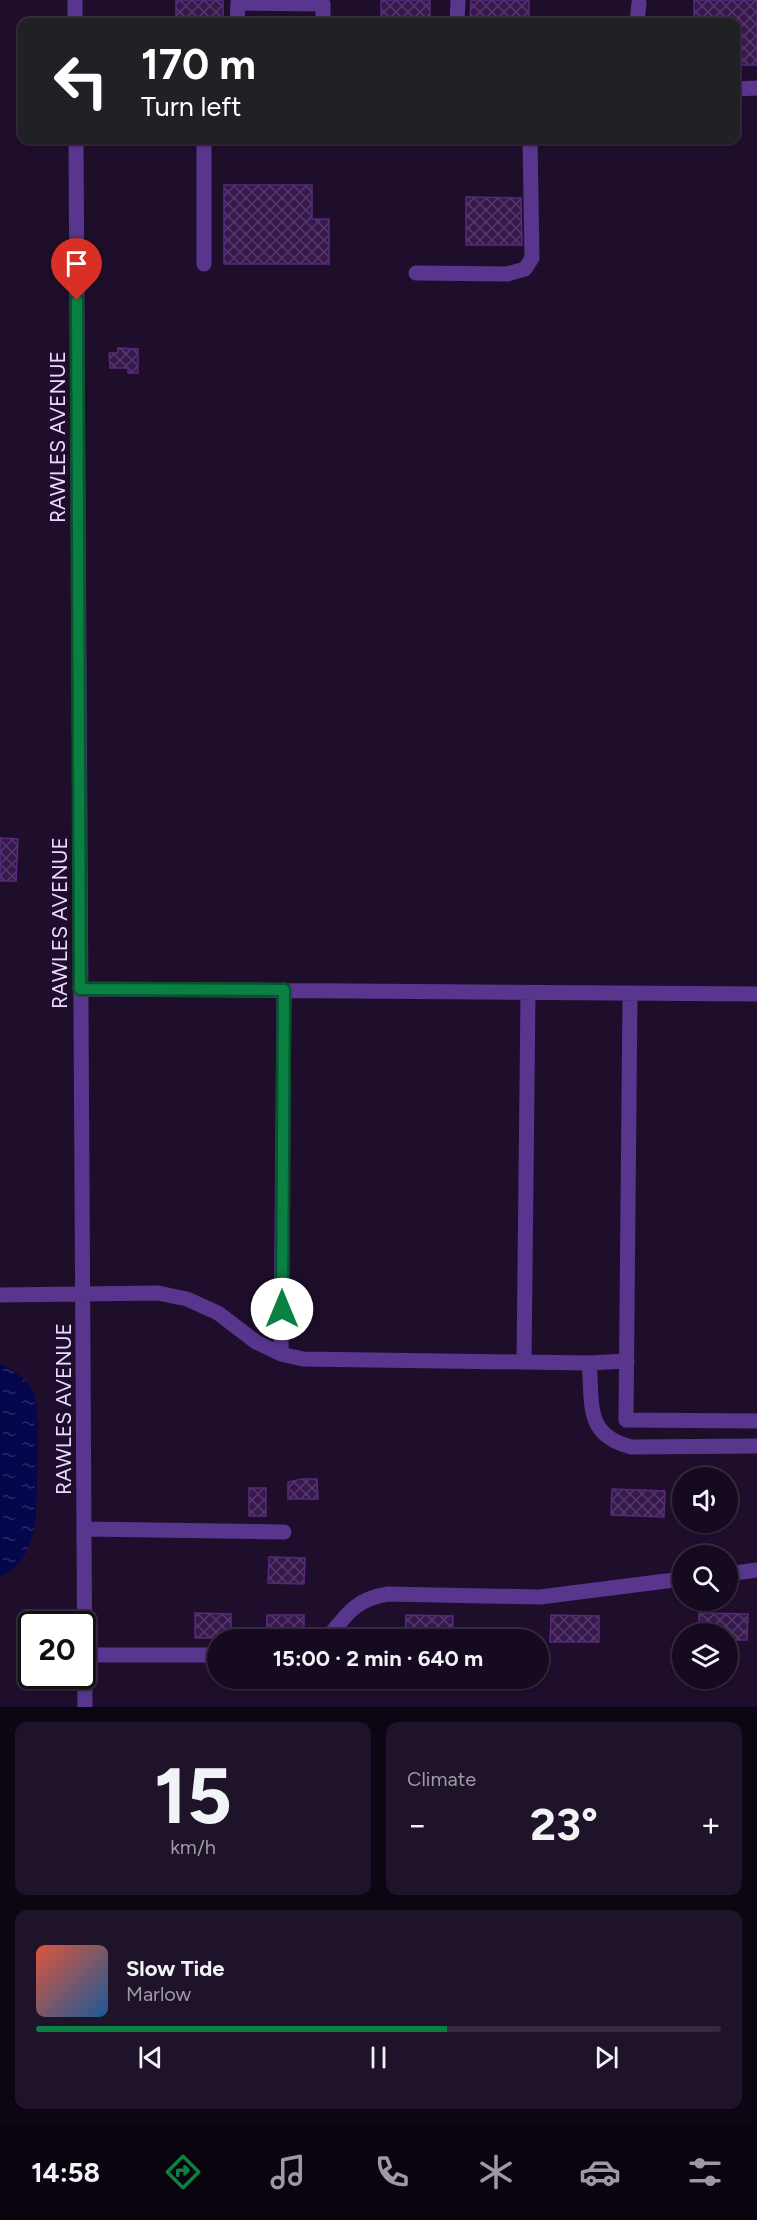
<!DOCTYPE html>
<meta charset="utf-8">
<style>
body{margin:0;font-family:Figtree,sans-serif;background:#1f1329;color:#f1f3f6;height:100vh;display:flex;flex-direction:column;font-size:22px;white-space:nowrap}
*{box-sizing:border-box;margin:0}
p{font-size:20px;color:#9e9aa5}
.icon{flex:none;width:33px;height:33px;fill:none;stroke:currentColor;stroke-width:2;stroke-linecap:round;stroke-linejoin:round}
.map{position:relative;height:1707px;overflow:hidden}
.sheet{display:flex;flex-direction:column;gap:15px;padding:15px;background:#0c0612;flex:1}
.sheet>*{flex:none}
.hud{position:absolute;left:18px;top:18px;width:722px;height:126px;border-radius:12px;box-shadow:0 2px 4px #0004,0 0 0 2px #352b3e;background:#202124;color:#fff;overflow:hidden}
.controls{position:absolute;left:672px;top:1467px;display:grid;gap:12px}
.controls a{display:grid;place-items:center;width:66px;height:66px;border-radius:50%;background:#160a20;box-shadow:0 2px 4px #0004,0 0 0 2px #352b3e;font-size:30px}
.speed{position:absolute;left:18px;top:1611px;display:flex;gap:12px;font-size:30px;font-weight:700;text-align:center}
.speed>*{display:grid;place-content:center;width:78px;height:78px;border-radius:50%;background:#160a20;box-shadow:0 2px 4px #0004,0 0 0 2px #352b3e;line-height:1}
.speed .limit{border:3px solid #111;border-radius:9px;background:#fff;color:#111}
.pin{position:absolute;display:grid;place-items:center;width:51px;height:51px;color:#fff;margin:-62px -26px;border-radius:50% 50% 50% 0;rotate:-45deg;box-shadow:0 0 6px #0007}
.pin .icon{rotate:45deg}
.me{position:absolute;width:66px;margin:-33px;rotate:0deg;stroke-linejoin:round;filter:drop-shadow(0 0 4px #0008)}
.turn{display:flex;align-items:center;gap:21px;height:126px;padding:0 24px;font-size:27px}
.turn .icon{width:78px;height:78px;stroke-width:2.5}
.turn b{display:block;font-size:42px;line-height:51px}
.big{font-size:45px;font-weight:700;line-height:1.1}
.sheet .widget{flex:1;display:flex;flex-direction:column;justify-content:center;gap:9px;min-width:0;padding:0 21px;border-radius:12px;background:#1f1329}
.sheet .dial{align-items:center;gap:0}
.dial b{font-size:78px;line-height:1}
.song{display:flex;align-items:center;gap:18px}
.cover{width:72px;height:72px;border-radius:9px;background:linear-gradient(135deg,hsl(10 70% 55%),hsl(210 70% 35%))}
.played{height:6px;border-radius:3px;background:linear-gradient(90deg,#0b8043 60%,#352b3e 60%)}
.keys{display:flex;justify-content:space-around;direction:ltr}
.heat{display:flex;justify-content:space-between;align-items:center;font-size:33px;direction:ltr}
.sheet .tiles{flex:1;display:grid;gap:15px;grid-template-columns:1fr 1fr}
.widget:last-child{grid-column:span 2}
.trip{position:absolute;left:207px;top:1629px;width:342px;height:60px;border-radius:30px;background:#160a20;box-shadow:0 2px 4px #0004,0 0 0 2px #352b3e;font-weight:700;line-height:60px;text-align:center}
.tabs{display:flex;height:96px;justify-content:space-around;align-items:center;background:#09040d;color:#9e9aa5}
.tabs .icon{width:42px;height:42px}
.tabs .on{color:#0b8043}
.tabs b{font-size:27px;color:#f1f3f6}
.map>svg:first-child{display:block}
.water{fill:url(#water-ripples)}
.building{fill:url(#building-cross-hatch);stroke:#57297c;stroke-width:1.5}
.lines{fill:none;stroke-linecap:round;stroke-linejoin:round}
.minor{stroke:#59368e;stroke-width:15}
.route-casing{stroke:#07532c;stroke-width:15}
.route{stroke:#0b8043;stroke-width:10}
.labels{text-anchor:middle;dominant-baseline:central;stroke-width:6;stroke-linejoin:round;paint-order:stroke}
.street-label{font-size:21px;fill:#ebd9ff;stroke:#1e0e2b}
</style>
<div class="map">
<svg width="757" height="1707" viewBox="0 0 757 1707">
<defs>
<pattern id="water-ripples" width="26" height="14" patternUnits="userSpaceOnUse" patternTransform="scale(1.5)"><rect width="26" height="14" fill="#06064d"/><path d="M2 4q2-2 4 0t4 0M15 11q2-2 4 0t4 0" fill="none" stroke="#2a2a68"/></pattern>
<pattern id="building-cross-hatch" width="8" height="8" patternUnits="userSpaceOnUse" patternTransform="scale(1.5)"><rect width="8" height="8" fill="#37194e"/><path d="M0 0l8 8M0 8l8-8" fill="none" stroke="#543a69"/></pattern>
</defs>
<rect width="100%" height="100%" fill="#1e0e2b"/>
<path class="water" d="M0,1364c12,4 30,18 34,30 8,26 2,96 2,126 -4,23 -12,48 -36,56z"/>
<path class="building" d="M176,0h47v22h-47z
M381,0h49v22h-49z
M471,0h58v22h-59z
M694,0h63v65h-22v-43h-41z
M224,185h88v34h17v45h-105z
M466,197l55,1 1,47h-56z
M118,348l20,1v24h-10v-5h-18l-1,-15h9z
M0,838l18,1 -2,42h-16z
M302,1479h15l1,20h-30v-17z
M249,1488h17v28h-17z
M612,1489l53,2 -1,26 -53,-2z
M269,1557l36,1 -1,26 -36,-1z
M195,1613l36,1v24h-36z
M699,1613l49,1 -1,26h-19v-6h-29z
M267,1615h37v25h-38z
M406,1615l47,1v24h-48z
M551,1615l48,1v26h-49z"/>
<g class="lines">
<path class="minor" d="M75,0v22
M237,22l1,-19 85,1v18
M457,22l1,-22
M637,22l2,-19
M735,89l22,-1
M76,140l9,1567
M204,140v124
M416,273l91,1 18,-5 7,-11 -2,-118
M80,989l677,5
M630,993l-4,427 131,1
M0,1295l158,-2 29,6 31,14 38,29 25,12 22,5 286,4c4,41 -5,72 42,84l126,-1
M281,1354l3,-364
M524,1362l4,-369
M589,1363l38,-2
M84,1529l200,3
M728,1574l29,-4
M326,1640c20,-25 29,-41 62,-46l152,3 142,-18
M85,1655h133"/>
</g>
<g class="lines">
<defs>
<path id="route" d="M77,300l3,689 204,1 -2,319"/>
</defs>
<use href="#route" class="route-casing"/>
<use href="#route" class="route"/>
</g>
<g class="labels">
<g class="street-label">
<text transform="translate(57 437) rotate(-90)">RAWLES AVENUE</text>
<text transform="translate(59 923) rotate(-90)">RAWLES AVENUE</text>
<text transform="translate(63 1409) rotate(-90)">RAWLES AVENUE</text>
</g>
</g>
</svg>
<div class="controls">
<a><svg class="icon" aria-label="sound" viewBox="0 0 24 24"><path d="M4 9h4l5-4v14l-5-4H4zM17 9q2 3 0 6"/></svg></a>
<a><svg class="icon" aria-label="search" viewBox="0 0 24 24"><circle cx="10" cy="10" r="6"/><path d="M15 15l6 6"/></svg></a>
<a><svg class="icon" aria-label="layers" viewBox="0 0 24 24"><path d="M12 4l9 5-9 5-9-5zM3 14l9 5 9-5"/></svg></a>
</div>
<div class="speed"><div class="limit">20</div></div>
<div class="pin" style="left:77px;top:300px;background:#d93025"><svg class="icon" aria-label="arrive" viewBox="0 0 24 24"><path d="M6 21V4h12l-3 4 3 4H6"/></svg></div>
<svg class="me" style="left:282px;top:1309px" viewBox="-20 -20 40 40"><circle r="19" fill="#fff"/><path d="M0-13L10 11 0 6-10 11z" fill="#0b8043"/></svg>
<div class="trip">15:00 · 2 min · 640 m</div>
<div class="hud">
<div class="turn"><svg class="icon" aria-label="left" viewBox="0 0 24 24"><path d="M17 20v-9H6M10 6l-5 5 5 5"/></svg><div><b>170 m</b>Turn left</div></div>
</div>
</div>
<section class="sheet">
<div class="tiles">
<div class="widget dial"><b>15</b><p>km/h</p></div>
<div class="widget"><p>Climate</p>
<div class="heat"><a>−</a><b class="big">23°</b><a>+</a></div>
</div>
<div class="widget">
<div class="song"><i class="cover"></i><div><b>Slow Tide</b><p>Marlow</p></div></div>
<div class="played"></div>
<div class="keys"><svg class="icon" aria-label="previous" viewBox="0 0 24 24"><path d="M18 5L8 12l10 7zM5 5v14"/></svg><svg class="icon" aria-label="pause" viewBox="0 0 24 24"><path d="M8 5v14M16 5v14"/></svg><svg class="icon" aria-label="next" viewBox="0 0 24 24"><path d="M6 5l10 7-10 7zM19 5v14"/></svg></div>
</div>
</div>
</section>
<nav class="tabs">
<b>14:58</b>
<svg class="icon on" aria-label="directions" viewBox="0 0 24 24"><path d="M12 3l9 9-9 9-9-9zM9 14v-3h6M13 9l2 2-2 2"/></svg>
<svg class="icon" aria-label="music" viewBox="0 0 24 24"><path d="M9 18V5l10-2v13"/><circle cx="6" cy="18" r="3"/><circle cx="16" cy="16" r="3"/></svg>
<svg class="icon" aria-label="phone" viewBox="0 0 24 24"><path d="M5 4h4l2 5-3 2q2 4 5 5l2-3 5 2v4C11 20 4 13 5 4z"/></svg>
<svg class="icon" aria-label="climate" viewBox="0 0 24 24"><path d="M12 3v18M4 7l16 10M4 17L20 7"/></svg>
<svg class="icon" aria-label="car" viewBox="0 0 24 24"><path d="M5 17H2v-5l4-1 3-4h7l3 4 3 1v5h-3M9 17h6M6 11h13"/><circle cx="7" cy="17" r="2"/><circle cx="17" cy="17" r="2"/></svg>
<svg class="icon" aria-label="filters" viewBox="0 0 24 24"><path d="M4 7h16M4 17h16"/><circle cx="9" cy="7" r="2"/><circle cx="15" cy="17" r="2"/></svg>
</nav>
